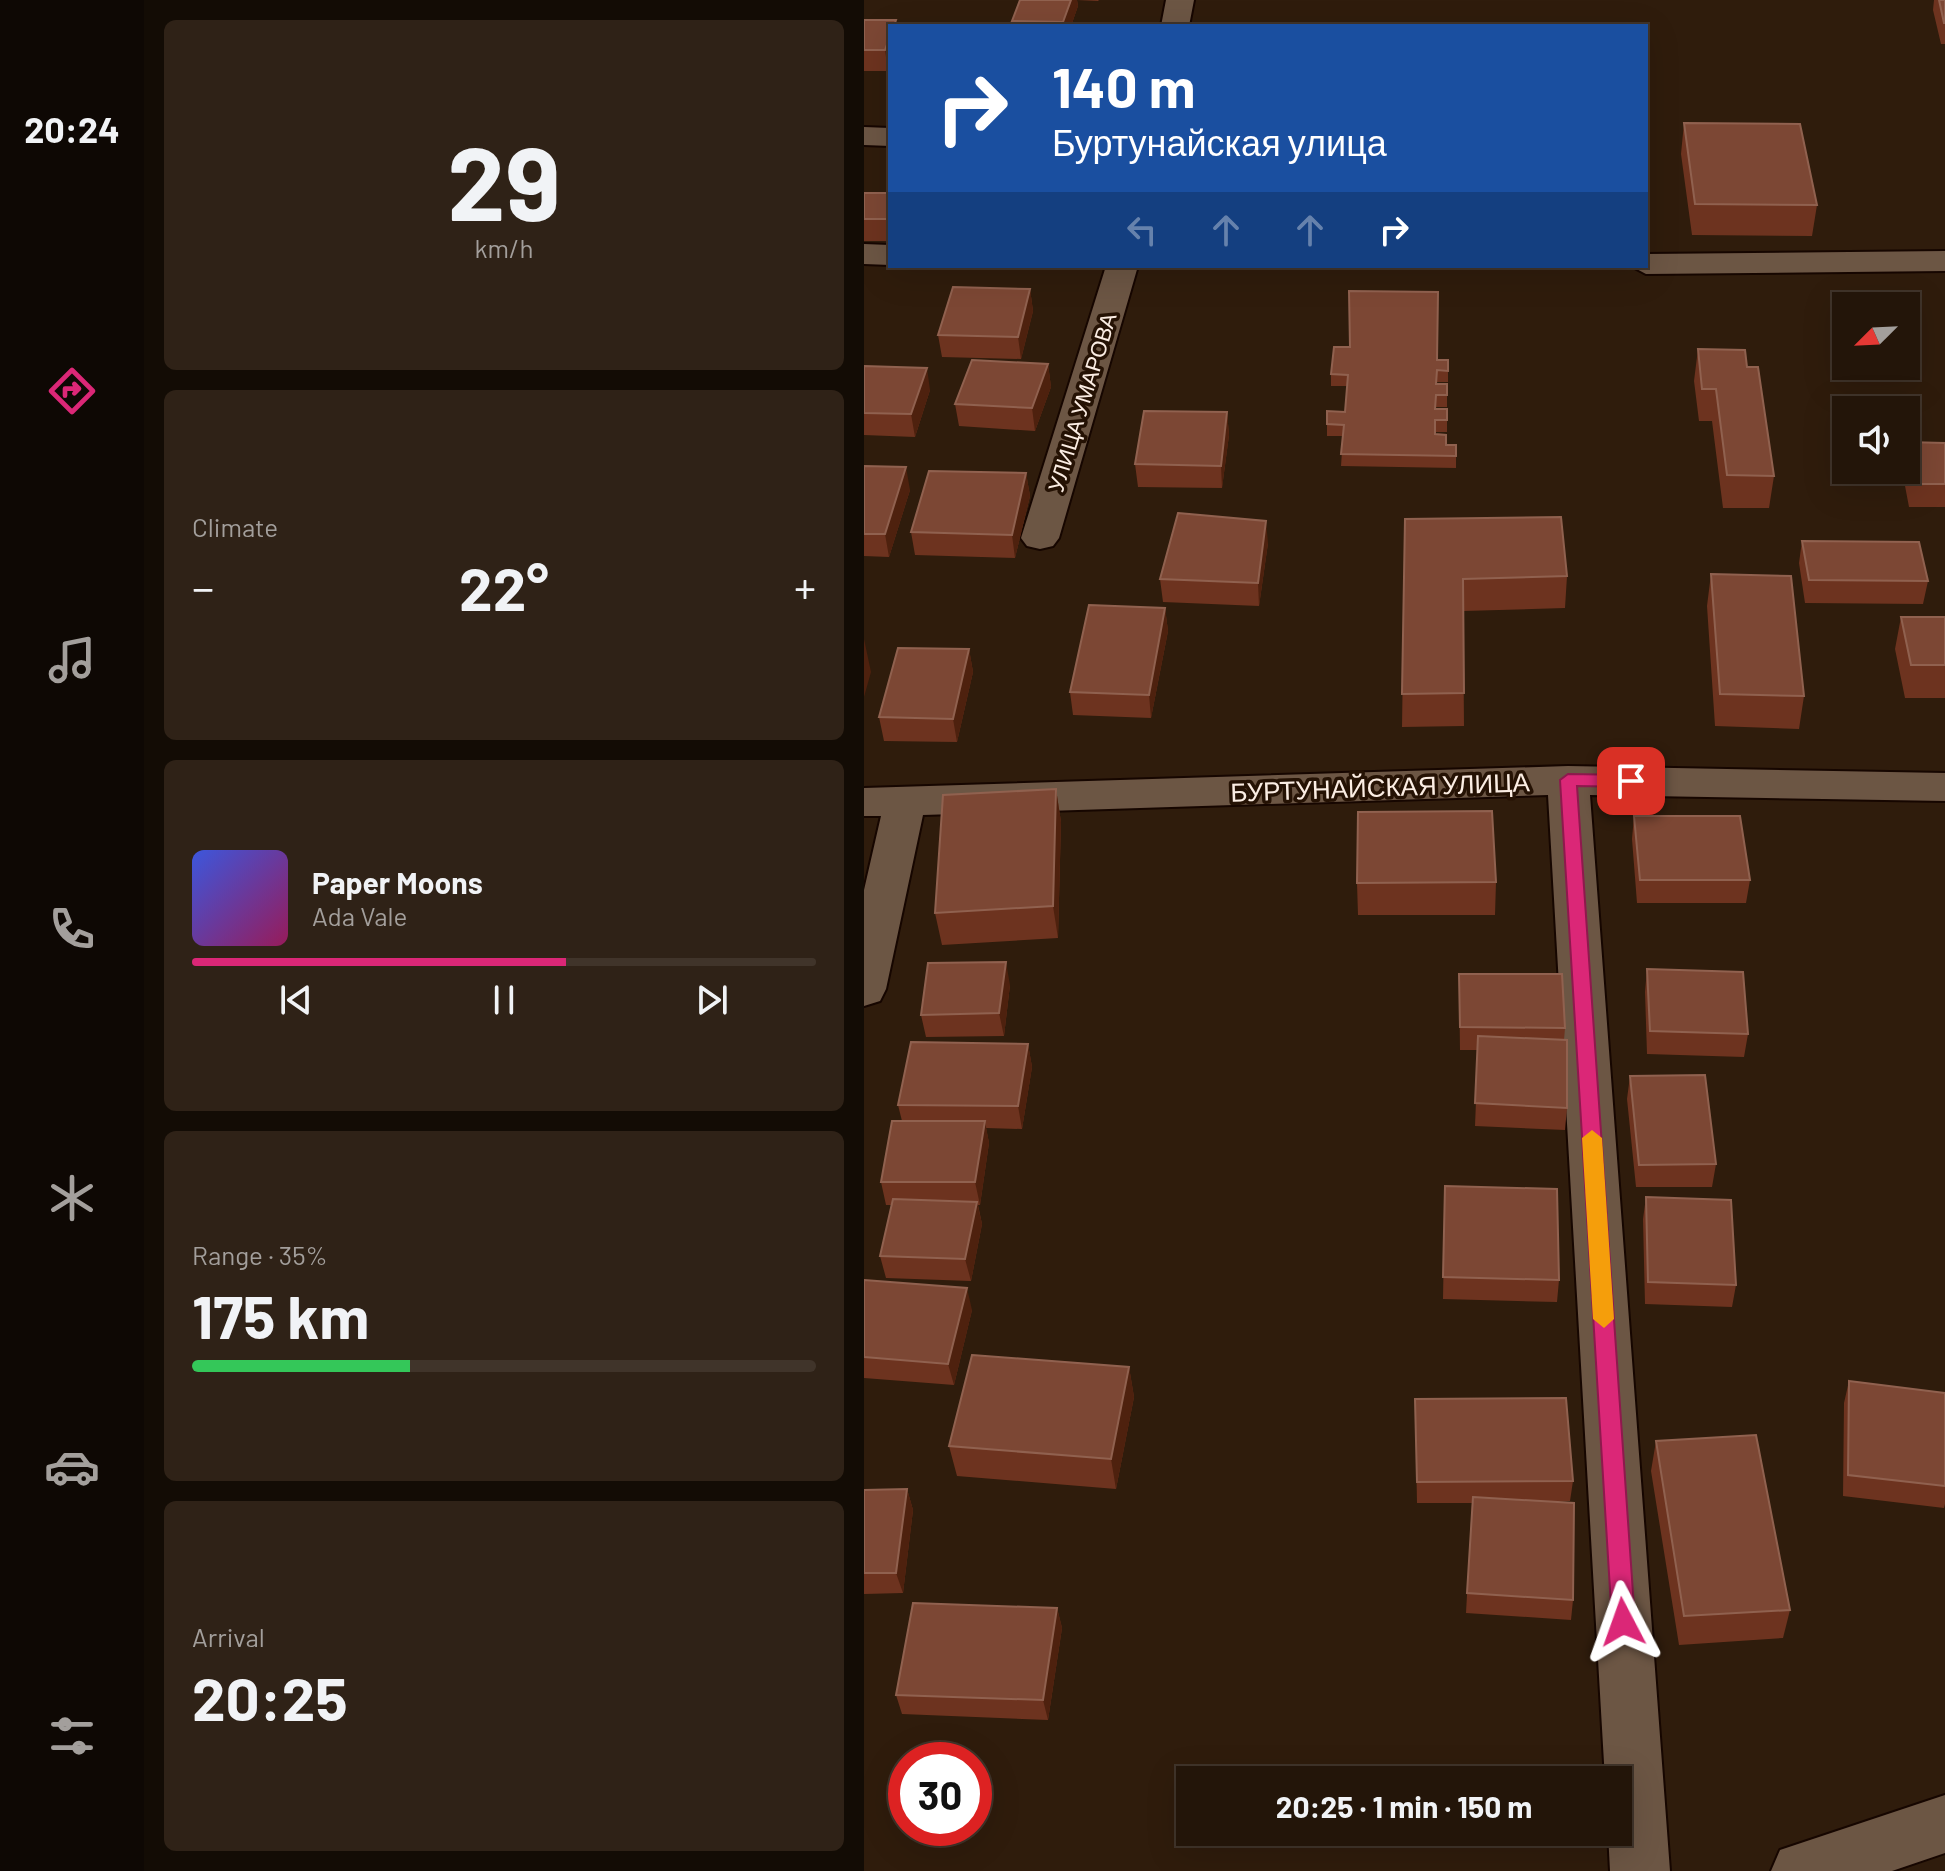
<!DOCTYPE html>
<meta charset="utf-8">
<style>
body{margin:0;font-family:Barlow,sans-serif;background:#2f2217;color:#f1f3f6;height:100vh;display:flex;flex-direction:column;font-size:30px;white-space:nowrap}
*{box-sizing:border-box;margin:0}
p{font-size:26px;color:#a39f9c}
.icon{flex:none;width:44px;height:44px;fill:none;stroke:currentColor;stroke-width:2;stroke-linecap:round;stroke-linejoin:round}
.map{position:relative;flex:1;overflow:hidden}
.side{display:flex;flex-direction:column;gap:20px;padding:20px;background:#130c05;width:720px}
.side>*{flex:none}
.hud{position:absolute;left:24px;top:24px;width:760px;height:244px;border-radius:0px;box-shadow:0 8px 32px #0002,0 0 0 2px #40342a;background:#1a4fa0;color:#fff;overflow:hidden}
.needle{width:52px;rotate:246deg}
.buttons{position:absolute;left:968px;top:292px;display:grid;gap:16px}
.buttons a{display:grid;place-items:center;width:88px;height:88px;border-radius:0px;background:#231509;box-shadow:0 8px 32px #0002,0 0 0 2px #40342a;font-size:40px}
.speed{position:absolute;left:24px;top:1742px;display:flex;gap:16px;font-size:40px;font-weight:700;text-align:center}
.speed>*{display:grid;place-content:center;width:104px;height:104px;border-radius:50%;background:#231509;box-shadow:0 8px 32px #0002,0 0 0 2px #40342a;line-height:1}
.speed .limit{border:12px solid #d22;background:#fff;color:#111}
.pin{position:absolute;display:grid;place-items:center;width:68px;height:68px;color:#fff;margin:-34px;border-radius:16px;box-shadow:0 4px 12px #0006}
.me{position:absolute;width:88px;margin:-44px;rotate:356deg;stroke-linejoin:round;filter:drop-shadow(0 0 6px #0008)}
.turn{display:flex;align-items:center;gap:28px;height:168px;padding:0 32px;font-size:36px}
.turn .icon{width:104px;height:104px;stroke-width:2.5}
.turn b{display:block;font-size:56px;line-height:68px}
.lanes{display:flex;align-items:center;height:76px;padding:0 32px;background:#0003;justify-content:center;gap:40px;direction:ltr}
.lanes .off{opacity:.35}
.big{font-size:60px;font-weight:700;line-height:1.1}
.side .widget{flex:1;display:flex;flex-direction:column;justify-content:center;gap:12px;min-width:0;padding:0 28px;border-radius:12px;background:#2f2217}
.side .dial{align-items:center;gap:0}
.dial b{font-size:104px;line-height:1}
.song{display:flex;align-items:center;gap:24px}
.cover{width:96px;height:96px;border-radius:12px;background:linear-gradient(135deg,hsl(230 70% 55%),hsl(330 70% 35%))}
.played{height:8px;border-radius:4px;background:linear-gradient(90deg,#db2777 60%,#40342a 60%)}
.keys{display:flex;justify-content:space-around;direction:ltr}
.heat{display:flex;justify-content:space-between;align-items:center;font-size:44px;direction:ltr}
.charge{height:12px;border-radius:6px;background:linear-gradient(90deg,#34c759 35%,#40342a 0)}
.trip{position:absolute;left:312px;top:1766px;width:456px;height:80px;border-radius:0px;background:#231509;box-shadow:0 8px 32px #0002,0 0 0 2px #40342a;font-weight:700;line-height:80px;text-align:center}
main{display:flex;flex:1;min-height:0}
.tabs{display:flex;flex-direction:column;width:144px;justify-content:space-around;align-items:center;background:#0e0804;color:#a39f9c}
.tabs .icon{width:56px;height:56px}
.tabs .active{color:#db2777}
.tabs b{font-size:36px;color:#f1f3f6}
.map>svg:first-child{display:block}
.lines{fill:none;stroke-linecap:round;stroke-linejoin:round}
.minor-casing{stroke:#160600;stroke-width:4}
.minor{fill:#6c5644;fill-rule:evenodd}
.wall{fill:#6d331f}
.shaded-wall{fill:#4e210e}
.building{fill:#7c4734;stroke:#90614f;stroke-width:2}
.route{fill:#db2777;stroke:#8e194d;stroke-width:2}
.slow{fill:#f59e0b}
.labels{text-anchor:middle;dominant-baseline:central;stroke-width:7;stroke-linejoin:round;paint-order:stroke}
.far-street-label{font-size:22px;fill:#fbede3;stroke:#251204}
.street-label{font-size:26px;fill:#fbede3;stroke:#251204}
</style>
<main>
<nav class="tabs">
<b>20:24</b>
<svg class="icon active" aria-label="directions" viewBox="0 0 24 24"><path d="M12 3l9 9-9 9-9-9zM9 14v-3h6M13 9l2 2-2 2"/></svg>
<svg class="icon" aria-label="music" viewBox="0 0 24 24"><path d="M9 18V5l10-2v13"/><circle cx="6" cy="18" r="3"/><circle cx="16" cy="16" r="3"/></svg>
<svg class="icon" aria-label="phone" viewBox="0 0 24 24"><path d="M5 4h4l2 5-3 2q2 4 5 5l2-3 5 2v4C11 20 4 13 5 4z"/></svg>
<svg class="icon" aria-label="climate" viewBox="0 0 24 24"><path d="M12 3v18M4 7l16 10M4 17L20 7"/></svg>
<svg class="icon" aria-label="car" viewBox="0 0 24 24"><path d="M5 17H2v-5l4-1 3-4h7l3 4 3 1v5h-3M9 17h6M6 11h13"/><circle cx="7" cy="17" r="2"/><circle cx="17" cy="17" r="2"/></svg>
<svg class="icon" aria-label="filters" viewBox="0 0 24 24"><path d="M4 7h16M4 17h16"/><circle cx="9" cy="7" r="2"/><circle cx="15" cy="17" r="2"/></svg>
</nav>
<section class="side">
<div class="widget dial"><b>29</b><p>km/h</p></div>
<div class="widget"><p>Climate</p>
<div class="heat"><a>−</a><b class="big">22°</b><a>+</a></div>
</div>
<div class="widget">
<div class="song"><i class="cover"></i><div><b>Paper Moons</b><p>Ada Vale</p></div></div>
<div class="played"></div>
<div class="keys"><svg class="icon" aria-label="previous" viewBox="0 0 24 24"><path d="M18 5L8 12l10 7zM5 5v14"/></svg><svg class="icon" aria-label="pause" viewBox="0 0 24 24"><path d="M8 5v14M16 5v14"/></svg><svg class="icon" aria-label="next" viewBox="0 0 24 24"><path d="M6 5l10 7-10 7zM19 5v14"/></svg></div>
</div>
<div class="widget"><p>Range · 35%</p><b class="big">175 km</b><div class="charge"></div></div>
<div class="widget"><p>Arrival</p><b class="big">20:25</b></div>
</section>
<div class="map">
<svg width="1081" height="1871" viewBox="0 0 1081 1871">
<rect width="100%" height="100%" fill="#2f1c0c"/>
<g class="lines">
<defs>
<path id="minor" d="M302,0h28l-5,26h-28z
M0,127l26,1v18l-26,-1z
M0,244l26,1v20l-26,-1z
M1081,251v20l-299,3 -15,-8h15v-12z
M242,266h32l-79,272 -6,8 -13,3 -13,-3 -6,-8z
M704,766l377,7v28l-355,-6 80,1076h-60l-2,-39h10v-52h-13l-57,-985 -625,20 -37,174 -6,12 -16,5v-116l17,-74h-17v-28z
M1081,1795v58l-53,18h-121l9,-21z"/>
</defs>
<use href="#minor" class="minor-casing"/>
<use href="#minor" class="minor"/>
</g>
<path class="wall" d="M156,0h79l-1,1 -21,-1 1,6 -7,20h-58l-1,-5z
M1070,0h11v44h-4l-8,-34z
M0,20l26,6v40l-2,5h-24z
M820,123l133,82 -5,31 -120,-1 -11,-81z
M0,193h26v48h-26z
M166,289l3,22 -12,48 -79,-2 -4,-22z
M834,349l49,18 27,109 -5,32h-46l-11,-87h-13l-5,-40z
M573,360h11v22h-11v2l10,12v11h-11v2h11v23h-12v2l11,11h10v23l-115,-2 2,-30h-16v-12l18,-12 2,-26h-16v-12z
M184,364l3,23 -16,44 -76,-5 -4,-22z
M0,366l66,24 -15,47 -51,-2z
M363,412l2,23 -7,53 -84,-1 -3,-23z
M1042,442l39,1v64h-36l-7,-37h4z
M0,466l46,24 -21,67 -25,-1z
M162,473l4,23 -15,62 -100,-3 -4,-23z
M541,519l162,57 -2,32 -102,3 1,115 -62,1z
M938,541l126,40 -5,23 -118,-1 -6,-40z
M404,543l-9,63 -96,-4 -3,-23z
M847,574l93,122 -5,33 -84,-3 -8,-120z
M301,608l3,23 -17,87 -78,-3 -3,-23z
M1037,617h44v81h-40l-10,-49z
M105,649l4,23 -16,70 -73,-1 -5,-24z
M192,789l5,33 -3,116 -116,7 -7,-32z
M770,816l116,64 -4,23h-109l-5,-64z
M632,882l-1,33h-137l-1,-32z
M783,969l101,65 -4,23 -97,-3 -2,-62z
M595,974l106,54 -1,12 3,68 -2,22 -90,-4 3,-76h-18z
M146,985l-6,51 -78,1 -5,-22z
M164,1044l4,23 -10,62 -36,-1 3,15 -9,62h-2l4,19 -11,57 -85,-3 -6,-22 12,-51h-6l-5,-23 21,-61 -4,-16z
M766,1076l86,88 -4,23h-76l-9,-88z
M581,1186l114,94 -2,22 -114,-3z
M782,1197l90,88 -4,22 -87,-3 -2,-85z
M0,1280l108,30 -18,75 -90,-7z
M265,1367l5,30 -18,92 -159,-13 -8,-30z
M985,1381l96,12v111l-1,4 -101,-12 1,-93z
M551,1399l158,82 -3,20 -21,1 24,98 -2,20 -105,-7 6,-110h-55z
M792,1441l134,169 -7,28 -104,7 -28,-174z
M43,1489l6,21 -10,83 -39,1v-104z
M193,1608l5,20 -14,92 -146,-6 -6,-19z"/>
<path class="shaded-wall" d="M207,0h6l1,6 -7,20h-8v-4z
M26,36v30l-2,5 -3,-21z
M166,289l3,22 -12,48 -3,-22z
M184,364l3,23 -16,44 -3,-23z
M63,368l3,22 -15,47 -4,-23z
M363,412l2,23 -7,53 -1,-22z
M42,467l4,23 -21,67 -4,-23z
M162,473l4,23 -15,62 -3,-23z
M402,521l2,22 -9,63 -1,-23z
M301,608l3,23 -17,87 -2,-23z
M0,639l7,33 -7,25z
M105,649l4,23 -16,70 -4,-23z
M192,789l5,33 -3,116 -5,-32z
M142,962l4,23 -6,51 -5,-23z
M164,1044l4,23 -10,62 -4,-23z
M121,1121l4,22 -9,62 -5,-23z
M113,1202l5,22 -11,57 -6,-22z
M103,1288l5,22 -18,75 -6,-21z
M265,1367l5,30 -18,92 -5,-30z
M43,1489l6,21 -10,83 -7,-20z
M193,1608l5,20 -14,92 -5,-20z"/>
<path class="building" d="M156,0h51l-8,22 -51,-1z
M1075,0h6v23h-1z
M0,20h32l-2,6h-4v10l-5,14h-21z
M820,123l116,1 17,81 -122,-1z
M0,193h26v26h-26z
M89,287l77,2 -12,48 -80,-2z
M485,291l89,1 -1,68h11v11l-11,-1 -1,14h11v11h-11l-1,14h12v11h-12v14l11,1v10h10v11l-115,-2 3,-29 -17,-1v-13l18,1 3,-37 -17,-1 3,-27h16z
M834,349l47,1 2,17h11l16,109 -47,-1 -11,-86h-14z
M108,360l76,4 -16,44 -77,-4z
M0,366l63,2 -16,46 -47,-1z
M280,411l83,1 -6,54 -86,-2z
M1042,442l39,1v41h-32l-7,-36z
M0,466l42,1 -21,67h-21z
M65,471l97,2 -14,62 -101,-3z
M314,513l88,8 -8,62 -98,-4z
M697,517l6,59 -104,3 1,114 -62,1 3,-175z
M938,541l117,1 9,39 -119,-1z
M847,574l80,2 13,120 -84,-2z
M225,605l76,3 -16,87 -79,-3z
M1037,617h44v48h-34z
M34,648l71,1 -16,70 -74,-2z
M192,789l-3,117 -118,7 8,-118z
M628,811l4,71 -139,1 1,-71z
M770,816h106l10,64h-110z
M142,962l-7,51 -78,2 7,-52z
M783,969l96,3 5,62 -98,-3z
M595,974h103l3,54 -105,-1z
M614,1036l89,4v68l-92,-5z
M47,1042l117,2 -10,62 -120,-1z
M841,1075l11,89 -77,1 -9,-89z
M28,1121h93l-10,61h-94z
M581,1186l112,3 2,91 -116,-3z
M782,1197l85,3 5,85 -88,-3z
M29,1199l84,3 -12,57 -85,-3z
M0,1280l103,8 -19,76 -84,-7z
M108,1355l157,12 -18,92 -162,-13z
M985,1381l96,12v93l-97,-11z
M702,1398l7,83 -156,1 -2,-83z
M892,1435l34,175 -106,6 -28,-175z
M43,1489l-11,84h-32v-83z
M609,1497l101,6 -1,97 -106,-7z
M49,1603l144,5 -14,92 -147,-5z"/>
<path class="route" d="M704,774l63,1 9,6 -9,6 -54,-1 58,836 -3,7 -9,3 -8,-3 -3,-7 -52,-842z"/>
<path class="slow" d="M728,1130l10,8 12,181 -10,9 -11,-9 -11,-181z"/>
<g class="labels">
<g class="far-street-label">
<text transform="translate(217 402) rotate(-73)">УЛИЦА УМАРОВА</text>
</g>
<g class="street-label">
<text transform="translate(516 786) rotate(-2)">БУРТУНАЙСКАЯ УЛИЦА</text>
</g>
</g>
</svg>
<div class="buttons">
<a><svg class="needle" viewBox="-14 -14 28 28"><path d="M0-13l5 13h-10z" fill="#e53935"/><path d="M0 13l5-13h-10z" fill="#a39f9c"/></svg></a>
<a><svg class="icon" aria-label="sound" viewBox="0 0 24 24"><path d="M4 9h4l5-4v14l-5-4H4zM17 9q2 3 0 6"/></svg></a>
</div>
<div class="speed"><div class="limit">30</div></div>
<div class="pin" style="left:767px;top:781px;background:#d93025"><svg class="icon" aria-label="arrive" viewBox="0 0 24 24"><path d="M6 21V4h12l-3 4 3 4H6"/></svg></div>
<svg class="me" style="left:759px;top:1622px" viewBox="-20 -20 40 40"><path d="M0-17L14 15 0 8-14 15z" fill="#db2777" stroke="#fff" stroke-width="4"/></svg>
<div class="trip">20:25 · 1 min · 150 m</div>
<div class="hud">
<div class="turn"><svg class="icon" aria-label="right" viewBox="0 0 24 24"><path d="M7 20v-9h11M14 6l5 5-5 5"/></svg><div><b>140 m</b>Буртунайская улица</div></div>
<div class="lanes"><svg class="icon off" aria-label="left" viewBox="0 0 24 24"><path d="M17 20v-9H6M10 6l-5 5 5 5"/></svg><svg class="icon off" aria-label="ahead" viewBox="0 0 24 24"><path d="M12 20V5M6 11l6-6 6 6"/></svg><svg class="icon off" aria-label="ahead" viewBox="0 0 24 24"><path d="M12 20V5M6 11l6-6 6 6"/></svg><svg class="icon" aria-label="right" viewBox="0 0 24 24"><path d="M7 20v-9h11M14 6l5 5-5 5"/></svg></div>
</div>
</div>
</main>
